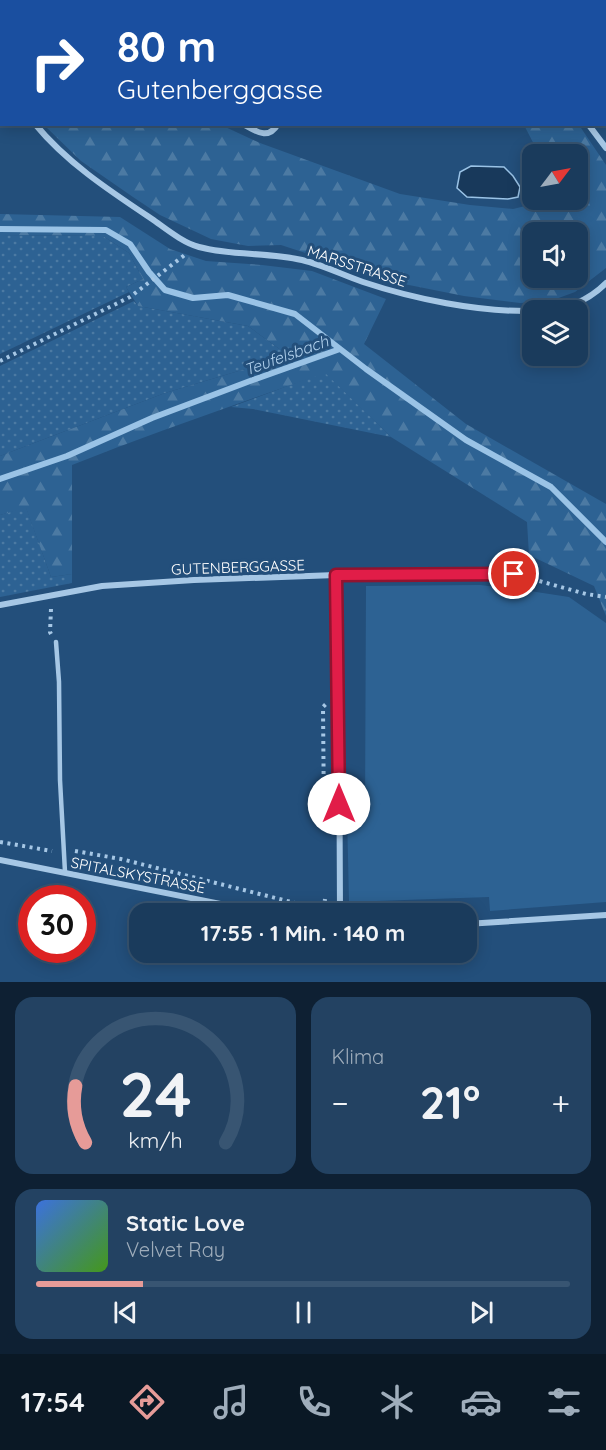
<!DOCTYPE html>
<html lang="de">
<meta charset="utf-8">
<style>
body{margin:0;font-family:Quicksand,sans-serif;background:#234262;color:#f1f3f6;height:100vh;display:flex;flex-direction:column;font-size:22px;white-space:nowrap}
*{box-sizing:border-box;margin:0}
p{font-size:20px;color:#9fadbb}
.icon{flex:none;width:33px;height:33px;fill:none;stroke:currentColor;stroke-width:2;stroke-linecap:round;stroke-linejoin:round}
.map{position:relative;height:982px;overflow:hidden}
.drawer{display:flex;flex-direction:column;gap:15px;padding:15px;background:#0e2033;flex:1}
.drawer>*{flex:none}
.guide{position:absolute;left:0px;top:0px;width:606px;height:126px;box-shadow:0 3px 15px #0003,0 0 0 2px #385572;background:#1a4fa0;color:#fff;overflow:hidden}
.needle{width:39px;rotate:58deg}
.buttons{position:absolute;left:522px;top:144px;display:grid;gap:12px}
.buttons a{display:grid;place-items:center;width:66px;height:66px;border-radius:12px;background:#1a3b5c;box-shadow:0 3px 15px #0003,0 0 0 2px #385572;font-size:30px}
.speed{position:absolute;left:18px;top:885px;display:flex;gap:12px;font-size:30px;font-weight:700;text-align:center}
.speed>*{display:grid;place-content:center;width:78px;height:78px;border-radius:50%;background:#1a3b5c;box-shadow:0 3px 15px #0003,0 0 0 2px #385572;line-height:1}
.speed .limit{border:9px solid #d22;background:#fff;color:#111}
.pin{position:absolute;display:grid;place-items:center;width:51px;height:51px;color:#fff;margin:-26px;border:3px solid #fff;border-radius:50%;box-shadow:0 2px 6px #0007}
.me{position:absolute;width:66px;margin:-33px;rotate:0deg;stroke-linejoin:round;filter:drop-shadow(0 0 4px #0008)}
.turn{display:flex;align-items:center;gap:21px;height:126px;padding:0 18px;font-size:27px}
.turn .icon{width:78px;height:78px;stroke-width:2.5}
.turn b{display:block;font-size:42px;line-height:51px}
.big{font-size:45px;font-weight:800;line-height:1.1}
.drawer .tile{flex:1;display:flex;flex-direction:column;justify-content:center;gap:9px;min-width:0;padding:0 21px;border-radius:18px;background:#234262}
.drawer .dial{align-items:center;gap:0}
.dial svg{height:156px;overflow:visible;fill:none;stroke:#385572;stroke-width:7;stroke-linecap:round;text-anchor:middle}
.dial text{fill:#f1f3f6;stroke:none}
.song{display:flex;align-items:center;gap:18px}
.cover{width:72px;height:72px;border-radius:9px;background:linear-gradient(135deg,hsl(220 70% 55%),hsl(100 70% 35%))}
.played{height:6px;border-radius:3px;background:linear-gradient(90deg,#e69b98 20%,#385572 20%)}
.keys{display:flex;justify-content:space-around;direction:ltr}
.heat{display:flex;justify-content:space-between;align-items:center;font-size:33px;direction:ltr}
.drawer .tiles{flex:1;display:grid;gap:15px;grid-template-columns:1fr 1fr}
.tile:last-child{grid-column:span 2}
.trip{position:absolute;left:129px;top:903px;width:348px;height:60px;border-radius:18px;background:#1a3b5c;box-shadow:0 3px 15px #0003,0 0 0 2px #385572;font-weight:800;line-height:60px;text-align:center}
.tabs{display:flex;height:96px;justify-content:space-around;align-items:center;background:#0a1825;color:#9fadbb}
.tabs .icon{width:42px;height:42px}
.tabs .on{color:#e69b98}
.tabs b{font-size:27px;color:#f1f3f6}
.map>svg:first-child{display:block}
.grass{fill:url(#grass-dots)}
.forest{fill:url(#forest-firs);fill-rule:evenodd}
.pitch{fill:#2d6293}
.water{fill:#18395b;stroke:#9ac3e6;stroke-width:1.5}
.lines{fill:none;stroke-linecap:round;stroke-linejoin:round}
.stream{stroke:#9ac3e6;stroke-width:6}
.path{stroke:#a6c7e5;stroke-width:4;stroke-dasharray:3 4.5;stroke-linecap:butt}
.service{stroke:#a6c7e5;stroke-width:4.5}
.minor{stroke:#a6c7e5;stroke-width:6}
.route-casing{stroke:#92132f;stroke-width:15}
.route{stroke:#e11d48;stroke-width:10}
.labels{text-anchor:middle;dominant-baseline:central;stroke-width:6;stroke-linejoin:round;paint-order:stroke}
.street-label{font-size:15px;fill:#fff;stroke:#234f7b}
.water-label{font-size:16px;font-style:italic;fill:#b1d1ed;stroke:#234f7b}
</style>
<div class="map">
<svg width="606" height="982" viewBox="0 0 606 982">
<defs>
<pattern id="grass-dots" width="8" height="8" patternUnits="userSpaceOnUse" patternTransform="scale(1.5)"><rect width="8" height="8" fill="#2d6293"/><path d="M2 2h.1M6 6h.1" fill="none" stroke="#4c7aa3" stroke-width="1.8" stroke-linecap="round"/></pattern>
<pattern id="forest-firs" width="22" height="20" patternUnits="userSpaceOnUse" patternTransform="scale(1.5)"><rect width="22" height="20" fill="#2d6293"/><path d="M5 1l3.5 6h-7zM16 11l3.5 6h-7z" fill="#4c7aa3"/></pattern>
</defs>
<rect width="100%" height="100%" fill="#234f7b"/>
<path class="grass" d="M0,235l103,1 26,17 14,26 -17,8 3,5 -129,62z
M134,301l4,5 110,20 41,30 -124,37 -165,63v-90z
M325,372l66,65 -138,-28 -22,-2z
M26,507l25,70 21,-3v9l-72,14v-82z"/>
<path class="forest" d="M44,125h177l39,18 140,51 70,11 43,4 37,-9h28v-46h-39l-15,-29h55l27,40v103l-31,24 -22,8 -33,3 -56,-7 -70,-14 -113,-37 -33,1 -37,-7 -51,-24 -27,-18 -52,-36zM532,232h46v46h-46z
M0,214l120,3 50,32 36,12 56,4 50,6 74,28 -22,45 102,80 140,80v112l-12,-30 -65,-31 -2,-33 -136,-85 -66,-64c-85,30 -170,59 -253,92v109l-21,3 -25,-69 -26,7v-59l165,-63 124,-37 -41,-30 -110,-20 -12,-19 17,-8 -14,-26 -26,-17 -103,-1z"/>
<path class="pitch" d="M480,585l50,6 39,6 37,26v279l-116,9 -1,-14 -140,5 -2,-89h18l1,-227z"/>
<path class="water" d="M471,166l33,1 9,9 7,11 -2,10 -10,2 -41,-2 -10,-9 3,-16z"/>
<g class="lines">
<path class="stream" d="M0,229l106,1 24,14 19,28 16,18 28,8 35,-3 67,19 71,55 100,71 85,47 55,55
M0,479l67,-23 85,-38 98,-37 90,-32"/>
<path class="path" d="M0,361l130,-64 56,-43
M525,577l61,17 20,3
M51,609l-1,23 1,2
M324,819l-1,-112 4,-4
M0,842l52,9
M75,851l46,8 198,50 5,-2 1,-8"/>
<path class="service" d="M56,642l3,40 1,98 5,92"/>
<path class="minor" d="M72,0l1,2
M417,0l4,2
M510,0v2
M324,2l1,-2
M0,79l2,2
M35,124c32,39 75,67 117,95 13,9 31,24 47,28 33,9 69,5 103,13 21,5 41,15 61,22 51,17 115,30 169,29
M243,124c13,7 25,17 35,0
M588,124l18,24
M539,310c25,0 49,-9 67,-27
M336,575l3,119 1,220
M0,605l102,-19 92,-6 142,-5 178,-1
M0,860l271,54
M466,924l140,-9"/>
</g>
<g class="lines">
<defs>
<path id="route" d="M339,804l-3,-229 178,-1"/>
</defs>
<use href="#route" class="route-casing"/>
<use href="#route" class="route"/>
</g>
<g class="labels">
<g class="street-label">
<text transform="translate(357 266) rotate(18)">MARSSTRASSE</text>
<text transform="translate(238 567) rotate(-2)">GUTENBERGGASSE</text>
<text transform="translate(138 875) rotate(11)">SPITALSKYSTRASSE</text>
</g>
<g class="water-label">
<text transform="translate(286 355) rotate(-20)">Teufelsbach</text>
</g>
</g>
</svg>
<div class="buttons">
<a><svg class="needle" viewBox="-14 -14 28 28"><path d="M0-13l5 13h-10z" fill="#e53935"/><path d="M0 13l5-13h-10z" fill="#9fadbb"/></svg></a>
<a><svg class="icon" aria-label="sound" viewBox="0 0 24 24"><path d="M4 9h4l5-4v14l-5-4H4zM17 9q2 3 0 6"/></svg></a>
<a><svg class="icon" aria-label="layers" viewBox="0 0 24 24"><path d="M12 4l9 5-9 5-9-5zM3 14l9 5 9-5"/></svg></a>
</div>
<div class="speed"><div class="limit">30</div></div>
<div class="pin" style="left:514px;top:574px;background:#d93025"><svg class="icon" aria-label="arrive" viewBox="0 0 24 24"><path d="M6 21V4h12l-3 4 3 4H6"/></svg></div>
<svg class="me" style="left:339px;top:804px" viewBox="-20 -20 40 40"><circle r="19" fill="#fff"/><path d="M0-13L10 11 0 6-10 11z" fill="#e11d48"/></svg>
<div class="trip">17:55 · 1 Min. · 140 m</div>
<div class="guide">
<div class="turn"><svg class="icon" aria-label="right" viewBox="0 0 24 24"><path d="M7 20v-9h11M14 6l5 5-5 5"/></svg><div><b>80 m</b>Gutenberggasse</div></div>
</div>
</div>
<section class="drawer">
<div class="tiles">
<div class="tile dial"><svg viewBox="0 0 100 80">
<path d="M14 69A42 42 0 1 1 86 69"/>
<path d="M14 69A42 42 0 0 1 9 40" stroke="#e69b98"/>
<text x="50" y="56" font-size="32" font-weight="700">24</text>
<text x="50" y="72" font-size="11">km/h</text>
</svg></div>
<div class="tile"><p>Klima</p>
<div class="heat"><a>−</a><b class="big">21°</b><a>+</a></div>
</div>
<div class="tile">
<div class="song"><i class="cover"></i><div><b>Static Love</b><p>Velvet Ray</p></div></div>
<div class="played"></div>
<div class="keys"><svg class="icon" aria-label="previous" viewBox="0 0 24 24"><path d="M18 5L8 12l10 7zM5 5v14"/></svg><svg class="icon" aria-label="pause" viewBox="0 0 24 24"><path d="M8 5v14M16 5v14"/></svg><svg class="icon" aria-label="next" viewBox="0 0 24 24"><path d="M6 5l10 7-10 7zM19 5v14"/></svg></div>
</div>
</div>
</section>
<nav class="tabs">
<b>17:54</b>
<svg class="icon on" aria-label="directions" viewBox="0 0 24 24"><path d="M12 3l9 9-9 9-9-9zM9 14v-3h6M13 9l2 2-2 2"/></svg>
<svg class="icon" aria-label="music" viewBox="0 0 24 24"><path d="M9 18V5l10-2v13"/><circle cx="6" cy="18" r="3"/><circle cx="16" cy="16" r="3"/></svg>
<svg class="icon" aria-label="phone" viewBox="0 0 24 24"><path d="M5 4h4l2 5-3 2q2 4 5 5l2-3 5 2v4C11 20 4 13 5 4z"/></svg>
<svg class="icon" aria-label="climate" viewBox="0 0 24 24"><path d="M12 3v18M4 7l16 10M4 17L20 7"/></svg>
<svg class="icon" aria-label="car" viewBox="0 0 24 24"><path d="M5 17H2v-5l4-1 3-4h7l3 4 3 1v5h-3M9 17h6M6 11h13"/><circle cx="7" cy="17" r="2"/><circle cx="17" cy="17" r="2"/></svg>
<svg class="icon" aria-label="filters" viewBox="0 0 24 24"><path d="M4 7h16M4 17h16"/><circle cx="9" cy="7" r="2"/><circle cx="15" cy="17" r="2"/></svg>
</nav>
